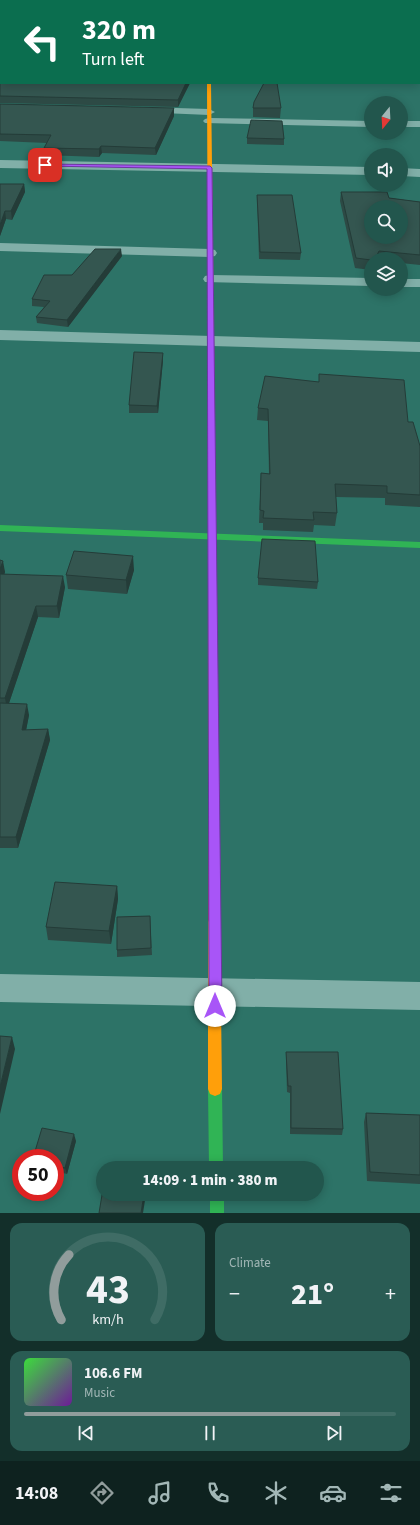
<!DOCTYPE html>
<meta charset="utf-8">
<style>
body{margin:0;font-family:"Source Sans 3",sans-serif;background:#2a5c54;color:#f1f3f6;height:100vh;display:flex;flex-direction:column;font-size:15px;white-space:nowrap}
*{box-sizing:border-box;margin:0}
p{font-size:13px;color:#a2b7b6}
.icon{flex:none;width:22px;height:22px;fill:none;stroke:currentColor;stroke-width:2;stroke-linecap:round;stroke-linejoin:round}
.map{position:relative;height:1213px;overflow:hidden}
.sheet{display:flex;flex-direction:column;gap:10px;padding:10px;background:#132f2a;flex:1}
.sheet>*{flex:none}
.top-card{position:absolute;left:0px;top:0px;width:420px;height:84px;box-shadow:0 2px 10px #0003;background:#0b6e4f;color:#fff;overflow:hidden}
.needle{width:26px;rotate:198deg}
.fabs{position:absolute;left:364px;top:96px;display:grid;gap:8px}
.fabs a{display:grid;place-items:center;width:44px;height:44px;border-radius:50%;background:#22564d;box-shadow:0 2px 10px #0003;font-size:20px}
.speed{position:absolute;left:12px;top:1149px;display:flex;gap:8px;font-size:20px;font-weight:700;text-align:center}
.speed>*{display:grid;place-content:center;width:52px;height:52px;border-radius:50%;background:#22564d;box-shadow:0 2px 10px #0003;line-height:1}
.speed .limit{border:6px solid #d22;background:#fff;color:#111}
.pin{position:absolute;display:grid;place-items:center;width:34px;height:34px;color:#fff;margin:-17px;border-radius:8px;box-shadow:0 2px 6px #0006}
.me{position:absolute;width:44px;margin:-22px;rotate:0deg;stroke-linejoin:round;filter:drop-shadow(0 0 3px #0008)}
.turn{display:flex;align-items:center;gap:14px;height:84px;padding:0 16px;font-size:18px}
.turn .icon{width:52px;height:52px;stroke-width:2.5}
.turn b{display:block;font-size:28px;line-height:34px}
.big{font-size:30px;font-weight:800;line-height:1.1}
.sheet .tile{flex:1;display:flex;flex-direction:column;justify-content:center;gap:6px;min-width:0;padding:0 14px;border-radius:12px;background:#2a5c54}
.sheet .dial{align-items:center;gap:0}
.dial svg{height:104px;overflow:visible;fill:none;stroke:#3f6c65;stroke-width:7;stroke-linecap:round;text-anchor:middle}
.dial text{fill:#f1f3f6;stroke:none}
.song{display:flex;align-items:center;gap:12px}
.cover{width:48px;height:48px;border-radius:6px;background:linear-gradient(135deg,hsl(120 70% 55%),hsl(280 70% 35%))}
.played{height:4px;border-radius:2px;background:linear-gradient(90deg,#919d9c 85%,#3f6c65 85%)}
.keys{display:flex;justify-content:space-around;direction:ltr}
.heat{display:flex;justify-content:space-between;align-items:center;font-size:22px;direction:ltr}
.sheet .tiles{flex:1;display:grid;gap:10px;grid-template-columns:1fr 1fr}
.tile:last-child{grid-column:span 2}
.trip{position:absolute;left:96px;top:1161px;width:228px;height:40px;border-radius:20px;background:#22564d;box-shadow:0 2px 10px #0003;font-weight:800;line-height:40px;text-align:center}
.menu{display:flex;height:64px;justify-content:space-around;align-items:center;background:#0e221f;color:#a2b7b6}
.menu .icon{width:28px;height:28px}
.menu .on{color:#919d9c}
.menu b{font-size:18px;color:#f1f3f6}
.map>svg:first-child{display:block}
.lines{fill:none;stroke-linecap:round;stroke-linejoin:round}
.street{fill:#81afa8;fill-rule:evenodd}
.fast{fill:#30b455;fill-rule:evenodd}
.slow{fill:#ff9f0a;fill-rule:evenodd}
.jam{fill:#e5322d;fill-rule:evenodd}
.wall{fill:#2d4a45}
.shaded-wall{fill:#243c38}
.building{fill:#345650;stroke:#243c38;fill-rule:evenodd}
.route{fill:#a855f7;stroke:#6d37a1}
</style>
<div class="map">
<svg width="420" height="1213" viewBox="0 0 420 1213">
<rect width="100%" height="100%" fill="#2d7367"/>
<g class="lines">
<path class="street" d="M219,0h8v1h-8z
M419,53h1v6h-1z
M143,107l66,2 6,3 -6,3 -70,-3 -2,-2 2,-2z
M209,118l162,3v6l-166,-4 -2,-2 2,-2z
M401,121h19v6h-19z
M0,160l371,7v8l-371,-7z
M401,168l19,1v8l-19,-1z
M0,243l210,6 5,1 2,3 -2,3 -5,1 -210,-6z
M210,275l161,3v8l-166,-4 -2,-3 2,-3z
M401,279h19v8h-19z
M0,330l420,12v10l-420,-12z
M0,974l420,8v28l-420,-8z"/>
<path class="fast" d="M0,525l420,17v6l-420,-17z
M215,1082l5,2 2,5 1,79h-14l-1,-79 2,-5z
M210,1194h14v19h-14z"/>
<path class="slow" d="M207,83h4l3,247 -3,2 -3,-2z
M212,588l4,3 2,184 -1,3 -4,1 -4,-1 -1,-3v-184z
M214,915l4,1 2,4 2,169 -2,5 -5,2 -5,-2 -2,-5v-169l2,-4z"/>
<path class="jam" d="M211,328l3,2 2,261 -4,3 -4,-3v-261z
M213,771l4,1 1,3 2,145 -2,4 -4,1 -4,-1 -2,-4v-145l1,-3z"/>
</g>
<path class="wall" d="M0,0h130v1h-129v4l-1,-1z
M0,46l1,37h189l-12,24 -178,-4z
M0,104l174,4v8l-18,39 -54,-2 -3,4 -54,-2 -1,-7 3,-5 -47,-2z
M253,108h28l-1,10 -27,-1z
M247,138l37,1v6l-37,-1z
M0,184h24l1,8 -13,28 -6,-1 -6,17z
M341,192l48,6 31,4v63l-19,-2v-4h-30v11l-16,-2 -15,-67z
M257,195l44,58 -1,7 -41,-1z
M122,256l-54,71 -31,-4 -1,-6 8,-10 -12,-1v-7l40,-24z
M163,353v7l-5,53h-29v-8z
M258,408l150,14 12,24v61l-35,-2v-7l-49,-1 1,16 -2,13 -21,-1 -1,7 -50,-2v-7h-4l2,-50 8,1 -1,-53 -11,-1z
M0,560l5,12 -1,2 61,13 -6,31 -21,-1 -29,86 20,12 -3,15 22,-1 2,11 -32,108h-18z
M134,570l-7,24 -59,-5 -2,-14z
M258,578l60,4 -1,7 -59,-4z
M117,886l1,13 -7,45 -63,-4 -2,-13z
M150,916l2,39 -35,2v-7z
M286,1052l57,77 -1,6 -52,-1v-41l-3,-1 -1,-33z
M366,1113l54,2v69l-53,-3 -3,-59z
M76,1141l-9,33 -12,-3v-13z"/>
<path class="shaded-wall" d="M0,39h1v6l-1,1z
M186,83h4l-12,24v-7z
M174,108v8l-18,39 -1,-7z
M101,146l1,7 -3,4v-8z
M24,184l1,8 -13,28 -1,-9z
M5,211l1,8 -6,17v-11z
M121,249l1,7 -54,71 -1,-7z
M379,251l-1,8h-3z
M163,353v7l-5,53 -1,-7z
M133,556l1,14 -7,24 -1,-14z
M3,561l2,11 -4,14 -1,-17z
M63,576l2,11 -6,31 -2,-12z
M36,606l2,11 -31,92 -2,-11z
M27,704l2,11 -5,26 -2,-11z
M48,729l2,11 -32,108 -2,-11z
M117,886l1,13 -7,45 -2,-13z
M12,1037l3,12 -15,65v-27z
M74,1134l2,7 -9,33 -2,-6z
M144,1194h2l-3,19h-2z"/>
<path class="building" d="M2,0h128v1h-128z
M0,7h1v32h-1z
M0,46h1v37h185l-8,17 -178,-4z
M264,83h13l4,25h-28l1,-6z
M0,104l174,4 -19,40 -54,-2 -2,3 -55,-1 7,-13 -51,-1z
M251,120l31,1 2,18 -37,-1z
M0,184h24l-13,27h-6l-5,14z
M341,192h46l2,6 31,4v53l-41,-4 -4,8h-4v1l-15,-2zM371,207h30v30h-30z
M257,195h35l9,58 -41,-1z
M95,249h26l-54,71 -31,-3 14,-16 -18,-2 12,-24h28z
M134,352l29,1 -6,53 -28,-1z
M319,374l85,6 4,42h5l7,24v49l-33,-2v-7l-52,-2 2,29 -24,-1 1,8 -51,-2 1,-7 -4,-1 1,-37 9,1 -2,-65 -10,-1 7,-32 54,6z
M262,539l53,2 3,41 -60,-4z
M74,551l59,5 -7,24 -60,-5z
M0,560l3,1 -3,8z
M0,574l63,2 -6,30h-21l-31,92h-5z
M0,703l27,1 -5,26 26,-1 -32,108h-16z
M55,882l62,4 -8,45 -63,-4z
M150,916l1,32 -34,2v-33z
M0,1036l12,1 -12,50z
M286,1052h52l5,77 -52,-1v-42h-3z
M366,1113l54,2v60l-50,-3z
M42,1128l32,6 -9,34 -10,-2v-8h-22z
M103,1189v5h41l-3,19h-42z"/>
<path class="route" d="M43,164l167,2 2,2 10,838 -2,4 -5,2 -4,-2 -2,-4 -2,-837 -162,-3h-2z"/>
</svg>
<div class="fabs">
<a><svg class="needle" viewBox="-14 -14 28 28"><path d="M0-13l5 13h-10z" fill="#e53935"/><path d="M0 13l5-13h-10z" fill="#a2b7b6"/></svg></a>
<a><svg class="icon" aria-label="sound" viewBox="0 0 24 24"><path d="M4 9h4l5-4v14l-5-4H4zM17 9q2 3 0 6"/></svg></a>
<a><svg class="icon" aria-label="search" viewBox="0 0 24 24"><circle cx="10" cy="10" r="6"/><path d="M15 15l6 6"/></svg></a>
<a><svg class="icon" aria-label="layers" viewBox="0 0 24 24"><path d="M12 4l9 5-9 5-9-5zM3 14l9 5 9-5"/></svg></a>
</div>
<div class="speed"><div class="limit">50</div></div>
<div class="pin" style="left:45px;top:165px;background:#d93025"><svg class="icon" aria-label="arrive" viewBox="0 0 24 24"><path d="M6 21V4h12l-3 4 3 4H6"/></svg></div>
<svg class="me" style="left:215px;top:1006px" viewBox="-20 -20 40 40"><circle r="19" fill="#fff"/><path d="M0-13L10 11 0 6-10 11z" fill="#a855f7"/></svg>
<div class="trip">14:09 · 1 min · 380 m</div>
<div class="top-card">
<div class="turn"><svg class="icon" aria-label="left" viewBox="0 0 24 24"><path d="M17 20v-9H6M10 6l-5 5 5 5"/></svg><div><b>320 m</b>Turn left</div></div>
</div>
</div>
<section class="sheet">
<div class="tiles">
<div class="tile dial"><svg viewBox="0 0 100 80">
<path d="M14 69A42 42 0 1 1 86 69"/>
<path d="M14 69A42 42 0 0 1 20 19" stroke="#919d9c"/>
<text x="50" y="56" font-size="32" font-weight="700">43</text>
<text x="50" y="72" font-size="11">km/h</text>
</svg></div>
<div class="tile"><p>Climate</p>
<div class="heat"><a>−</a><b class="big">21°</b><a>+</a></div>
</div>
<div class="tile">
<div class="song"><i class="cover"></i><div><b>106.6 FM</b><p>Music</p></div></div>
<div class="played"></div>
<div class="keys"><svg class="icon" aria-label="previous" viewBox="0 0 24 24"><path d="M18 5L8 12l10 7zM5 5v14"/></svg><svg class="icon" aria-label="pause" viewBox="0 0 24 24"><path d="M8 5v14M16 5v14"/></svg><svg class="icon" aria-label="next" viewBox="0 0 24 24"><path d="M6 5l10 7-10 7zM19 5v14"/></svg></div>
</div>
</div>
</section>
<nav class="menu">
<b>14:08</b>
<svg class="icon on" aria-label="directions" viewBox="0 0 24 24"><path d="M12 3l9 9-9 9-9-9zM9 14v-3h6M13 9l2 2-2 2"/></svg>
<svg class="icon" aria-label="music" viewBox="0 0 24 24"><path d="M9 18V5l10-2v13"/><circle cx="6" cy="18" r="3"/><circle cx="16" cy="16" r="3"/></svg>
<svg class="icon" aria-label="phone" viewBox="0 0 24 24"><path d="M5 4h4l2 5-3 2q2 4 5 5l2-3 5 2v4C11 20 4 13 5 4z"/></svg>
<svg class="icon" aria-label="climate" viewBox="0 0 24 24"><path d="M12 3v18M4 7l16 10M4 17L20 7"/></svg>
<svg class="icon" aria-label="car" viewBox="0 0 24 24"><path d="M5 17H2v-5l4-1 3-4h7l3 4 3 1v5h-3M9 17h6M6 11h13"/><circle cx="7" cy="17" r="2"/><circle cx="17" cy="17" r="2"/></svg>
<svg class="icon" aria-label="filters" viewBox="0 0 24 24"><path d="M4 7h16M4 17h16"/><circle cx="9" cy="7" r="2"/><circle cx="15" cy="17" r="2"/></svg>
</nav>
